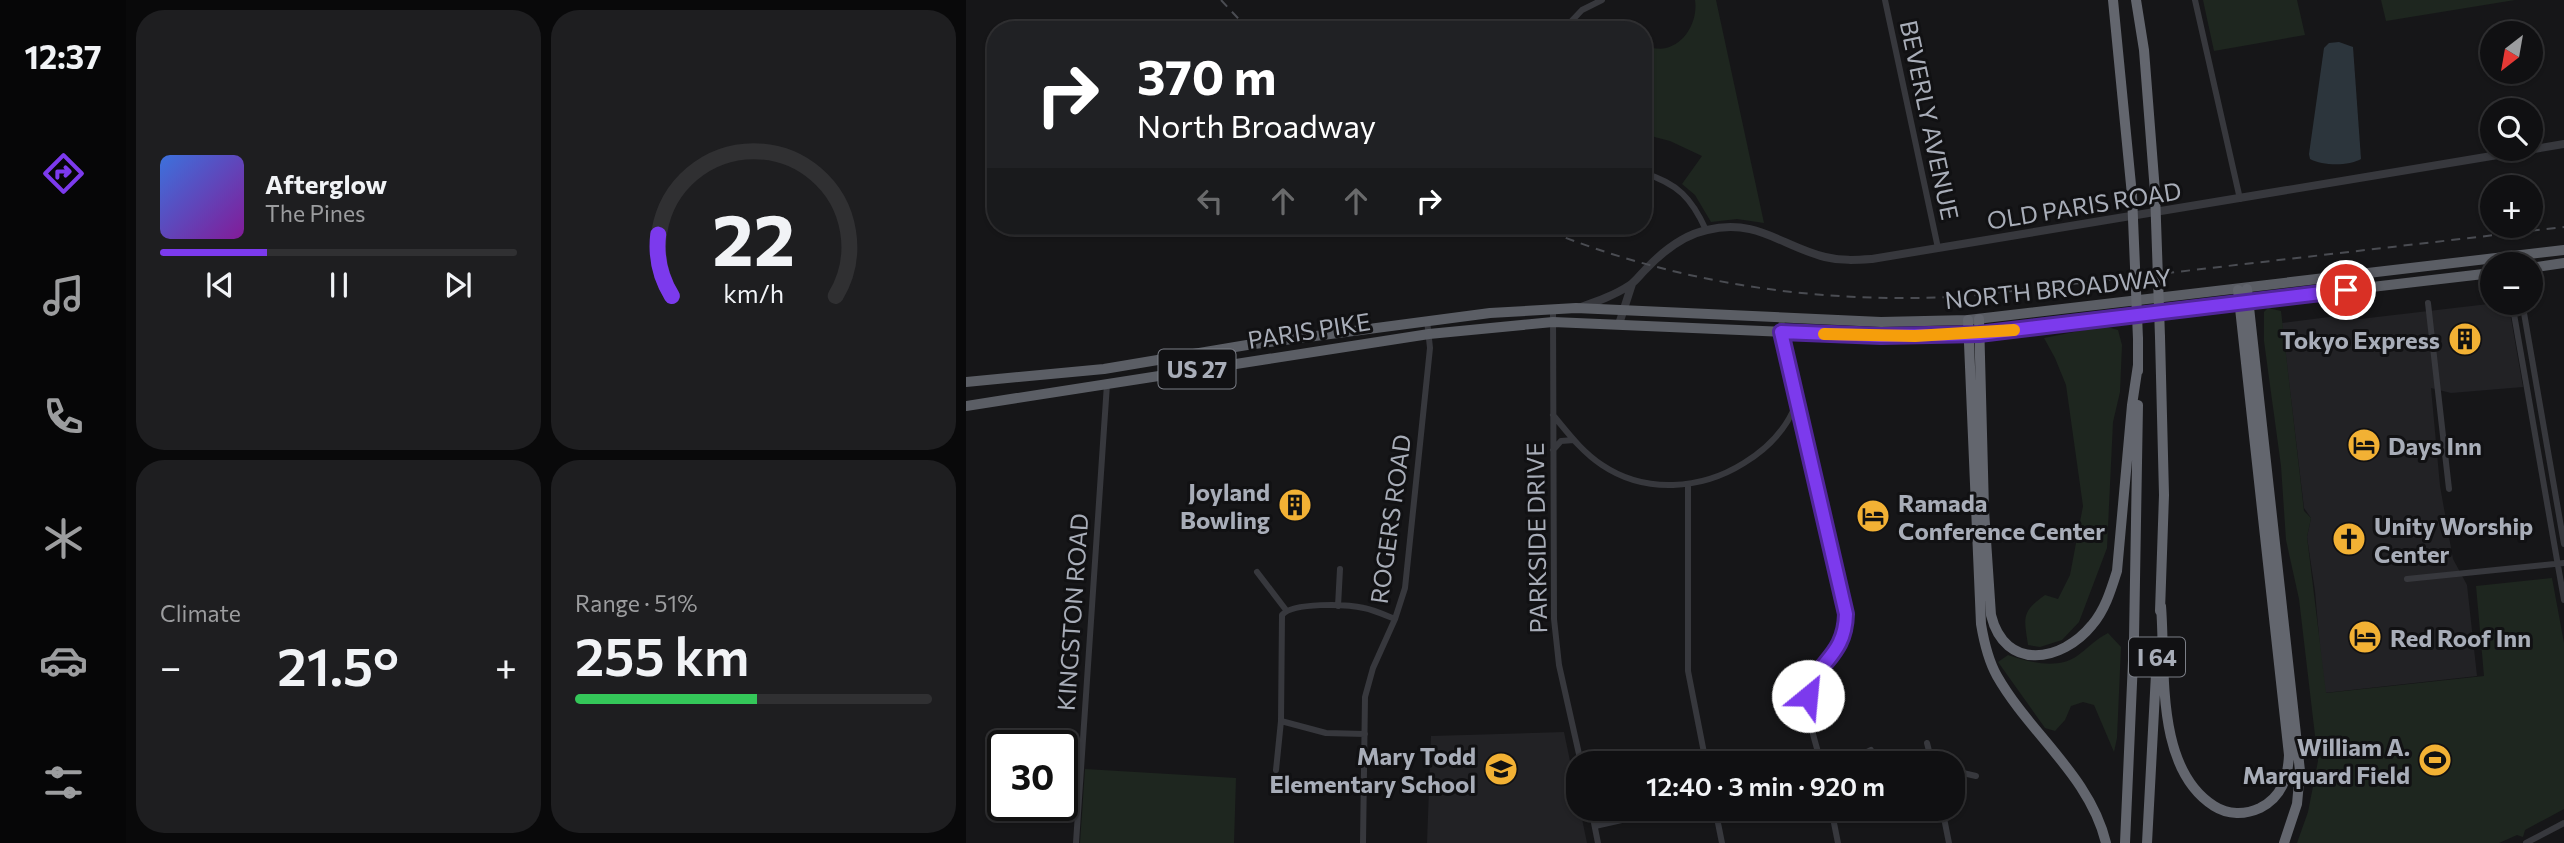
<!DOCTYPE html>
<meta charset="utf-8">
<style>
body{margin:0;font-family:Commissioner,sans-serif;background:#1e1e20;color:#f1f3f6;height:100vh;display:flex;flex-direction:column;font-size:26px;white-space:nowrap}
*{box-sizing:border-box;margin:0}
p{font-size:23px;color:#9c9d9f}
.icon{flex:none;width:38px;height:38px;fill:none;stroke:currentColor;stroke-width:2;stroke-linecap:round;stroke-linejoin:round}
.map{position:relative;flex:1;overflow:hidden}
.sheet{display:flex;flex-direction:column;gap:10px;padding:10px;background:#09090a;width:840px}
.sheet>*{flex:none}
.hud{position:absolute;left:21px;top:21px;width:665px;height:214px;border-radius:28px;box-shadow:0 2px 5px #0004,0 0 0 2px #303032;background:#202124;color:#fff;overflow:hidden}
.needle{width:46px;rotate:211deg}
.buttons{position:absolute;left:1514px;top:21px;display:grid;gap:14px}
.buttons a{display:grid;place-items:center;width:63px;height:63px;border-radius:50%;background:#101012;box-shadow:0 2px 5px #0004,0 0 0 2px #303032;font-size:35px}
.speed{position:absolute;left:21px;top:730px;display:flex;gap:14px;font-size:35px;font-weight:700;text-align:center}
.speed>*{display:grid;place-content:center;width:91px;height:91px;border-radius:50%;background:#101012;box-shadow:0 2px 5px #0004,0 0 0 2px #303032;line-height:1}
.speed .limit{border:4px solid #111;border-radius:10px;background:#fff;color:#111}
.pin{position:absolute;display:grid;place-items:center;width:60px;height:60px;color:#fff;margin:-30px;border:4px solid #fff;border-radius:50%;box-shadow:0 2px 7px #0007}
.me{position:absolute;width:77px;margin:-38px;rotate:28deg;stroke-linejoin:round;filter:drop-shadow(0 0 5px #0008)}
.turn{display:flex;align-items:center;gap:24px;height:147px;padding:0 35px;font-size:32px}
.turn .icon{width:91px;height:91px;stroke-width:2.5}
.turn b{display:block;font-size:49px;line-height:60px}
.lanes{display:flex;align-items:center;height:66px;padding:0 35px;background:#0003;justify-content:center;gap:35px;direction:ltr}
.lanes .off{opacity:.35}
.big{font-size:52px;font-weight:600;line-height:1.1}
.sheet .widget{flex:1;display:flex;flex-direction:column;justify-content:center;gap:10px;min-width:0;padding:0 24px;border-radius:28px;background:#1e1e20}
.sheet .dial{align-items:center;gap:0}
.dial svg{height:182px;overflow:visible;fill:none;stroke:#303032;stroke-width:7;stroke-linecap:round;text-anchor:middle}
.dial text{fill:#f1f3f6;stroke:none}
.song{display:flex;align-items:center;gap:21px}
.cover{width:84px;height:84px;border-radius:10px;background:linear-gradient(135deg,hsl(220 70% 55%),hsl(290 70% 35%))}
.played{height:7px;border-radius:4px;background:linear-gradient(90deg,#7c3aed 30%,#303032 30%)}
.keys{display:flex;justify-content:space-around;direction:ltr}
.heat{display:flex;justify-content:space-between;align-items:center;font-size:38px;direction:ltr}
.charge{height:10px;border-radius:5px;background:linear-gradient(90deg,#34c759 51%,#303032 0)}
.sheet .tiles{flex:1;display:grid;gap:10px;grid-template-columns:repeat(2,1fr)}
.trip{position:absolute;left:600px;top:751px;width:399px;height:70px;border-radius:28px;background:#101012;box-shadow:0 2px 5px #0004,0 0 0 2px #303032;font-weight:600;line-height:70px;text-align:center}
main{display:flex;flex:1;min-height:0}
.tab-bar{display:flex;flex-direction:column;width:126px;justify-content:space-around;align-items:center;background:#060607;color:#9c9d9f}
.tab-bar .icon{width:49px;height:49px}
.tab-bar .current{color:#7c3aed}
.tab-bar b{font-size:32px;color:#f1f3f6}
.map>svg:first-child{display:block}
.built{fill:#222225}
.green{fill:#1e261f}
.water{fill:#2c353c}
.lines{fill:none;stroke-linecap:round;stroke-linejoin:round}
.minor{stroke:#37383d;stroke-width:6}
.tertiary{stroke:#37383d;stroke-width:8}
.trunk{stroke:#5b5e65;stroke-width:10}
.motorway{stroke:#63666e;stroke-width:10}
.rail{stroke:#4a4c52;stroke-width:2;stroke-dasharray:9 7;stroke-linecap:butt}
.motorway-bridge{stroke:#63666e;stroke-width:10}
.route-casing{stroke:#51269a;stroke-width:18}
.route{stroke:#7c3aed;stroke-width:12}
.slow{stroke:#f59e0b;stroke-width:12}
.labels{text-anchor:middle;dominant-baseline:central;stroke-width:6;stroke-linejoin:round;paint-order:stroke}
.shield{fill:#111113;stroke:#7b7e86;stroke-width:2}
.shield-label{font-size:23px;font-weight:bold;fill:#a8adb8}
.street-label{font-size:24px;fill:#a8adb8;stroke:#111113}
.poi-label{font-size:24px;font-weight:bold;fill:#a8adb8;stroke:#111113;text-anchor:end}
</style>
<main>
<nav class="tab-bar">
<b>12:37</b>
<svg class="icon current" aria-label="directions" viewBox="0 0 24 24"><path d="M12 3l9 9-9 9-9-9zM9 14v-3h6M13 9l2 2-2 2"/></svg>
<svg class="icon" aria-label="music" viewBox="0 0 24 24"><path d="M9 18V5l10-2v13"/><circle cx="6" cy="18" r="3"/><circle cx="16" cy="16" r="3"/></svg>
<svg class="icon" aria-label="phone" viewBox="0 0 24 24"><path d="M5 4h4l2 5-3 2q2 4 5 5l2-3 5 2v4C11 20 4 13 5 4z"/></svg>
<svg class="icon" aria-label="climate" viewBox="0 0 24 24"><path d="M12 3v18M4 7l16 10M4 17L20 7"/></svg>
<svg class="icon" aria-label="car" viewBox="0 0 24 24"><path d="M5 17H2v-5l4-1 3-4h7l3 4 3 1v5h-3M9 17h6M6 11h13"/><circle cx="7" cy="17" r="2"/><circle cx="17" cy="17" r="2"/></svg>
<svg class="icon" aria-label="filters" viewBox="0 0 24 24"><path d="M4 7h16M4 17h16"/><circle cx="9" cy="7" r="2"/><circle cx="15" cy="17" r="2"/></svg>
</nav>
<section class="sheet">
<div class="tiles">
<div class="widget">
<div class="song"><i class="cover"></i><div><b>Afterglow</b><p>The Pines</p></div></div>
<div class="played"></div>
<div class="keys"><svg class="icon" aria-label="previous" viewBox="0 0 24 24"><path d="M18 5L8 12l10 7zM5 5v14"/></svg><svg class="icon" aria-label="pause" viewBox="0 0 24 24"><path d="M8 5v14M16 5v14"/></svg><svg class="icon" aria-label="next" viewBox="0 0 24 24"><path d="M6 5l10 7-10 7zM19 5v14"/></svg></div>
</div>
<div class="widget dial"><svg viewBox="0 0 100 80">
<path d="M14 69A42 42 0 1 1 86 69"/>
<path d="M14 69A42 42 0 0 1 8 42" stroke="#7c3aed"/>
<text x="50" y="56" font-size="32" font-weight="700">22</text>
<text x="50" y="72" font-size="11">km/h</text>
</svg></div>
<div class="widget"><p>Climate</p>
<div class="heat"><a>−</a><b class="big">21.5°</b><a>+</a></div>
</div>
<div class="widget"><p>Range · 51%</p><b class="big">255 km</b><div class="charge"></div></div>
</div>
</section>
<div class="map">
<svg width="1598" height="843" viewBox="0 0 1598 843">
<rect width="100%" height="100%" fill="#161618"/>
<path class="built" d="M1531,303h7l5,4 14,80 -72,6 -20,-5 9,98 13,73 14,26 10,91 -153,17 -9,-102 -8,-54 4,-19 -7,-10 -22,-185 55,-7 23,3z
M598,732l23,111h-160l4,-107z"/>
<path class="green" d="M729,0h21l48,223 -27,-4 -26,3 -16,-27 -13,-11 20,-28 -32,-15 -27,-7v-87c7,0 16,3 23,1 21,-5 32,-29 29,-48z
M1237,0h94l8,35 -91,16z
M1415,0h134l-129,21z
M1302,308l13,3 23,200 7,7 -4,19 19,156 158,-17 -8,-90 76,-8 12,65v166l-39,21 -2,7 -6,-2 -18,8h-202l11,-31 10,-51 -19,-162 -13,-59 -5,-74 -17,-125v-29z
M1138,326l14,4 4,15 -2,47 -7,30 -6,126 -28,74 -17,18 -22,7 -12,-2c-4,-28 -7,-33 17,-50l13,4 12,-24 13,-69 -17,-121 -11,-27 -11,-20z
M1142,633l13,14 -4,91 -3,14 -20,-47 -11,-3 -12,4 -6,14 -10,11 -10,-3 -47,-66 10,-7c21,7 49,15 69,1 11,-8 19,-17 31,-23z
M119,769l151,9 -2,65h-154z"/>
<path class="water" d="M1373,42l14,5 8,112c-12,7 -38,7 -51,0l-1,-5 15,-106 5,-5z"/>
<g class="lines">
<path class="minor" d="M919,0l53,248
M1229,0l45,199
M597,30l19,-20 20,-10
M677,173c35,10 49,26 63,57
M1462,303l21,186
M1549,303l-1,11 50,286
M1553,303l5,10 40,231
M587,310l1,309 5,46 22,98
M816,317l-1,15 65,282c-1,41 -23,42 -36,73 -8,18 6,56 11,76
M587,415c15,18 29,37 49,50 43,29 99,25 142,-2 23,-14 42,-33 52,-59
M587,450l8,-9 13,-1
M722,485v186l18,92
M291,572l29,38
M1441,579l157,-16
M372,606l2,-37
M315,721l45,12 39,1
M961,743l5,20
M879,763l26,-13
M310,770l5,-49 1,-106c11,-13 65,-11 82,-7 10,2 21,7 31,11
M987,775l10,-2 13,3
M625,808l7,35
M749,808l7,35
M865,808l7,35
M976,808l7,35
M629,826l80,-18
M110,843l31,-459
M397,843l2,-146 8,-29 22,-49 10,-31 25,-240 -3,-28
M1560,843l38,-20"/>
<path class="tertiary" d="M615,307c17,-6 34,-12 49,-22 6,-4 10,-10 15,-15 16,-17 38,-35 62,-40 50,-12 74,16 118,27 16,4 31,3 47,2l692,-115
M653,324l13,-40"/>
<path class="trunk" d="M1564,268l34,-5
M0,382l138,-13 143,-24 243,-32 86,-5 305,14 87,-2 596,-70
M0,406l463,-72 124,-12 328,14 88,-2 523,-61"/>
<path class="motorway" d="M1147,0l19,195
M1170,0l8,50 11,142
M1281,289l53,482 -3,33 -13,39
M1013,319l5,191 7,105c14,57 71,47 101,10 13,-15 19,-35 25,-54l15,-166 6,-40
M1002,320l13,304c3,18 7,36 16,52 33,58 93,100 109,167
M1194,337l4,158 -4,116
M1172,339v32
M1195,606c5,60 -7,162 53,200 14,9 31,9 46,2 22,-11 28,-31 29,-53l-51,-465
M1159,843l9,-205 4,-233
M1181,843l10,-188"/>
<path class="rail" d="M255,0l28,30
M570,226c138,58 284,79 433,70l595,-69"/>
<path class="motorway-bridge" d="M1189,192l5,145
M1166,195l6,144"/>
</g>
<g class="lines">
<defs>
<path id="route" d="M842,696c7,-35 37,-38 38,-82l-65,-282 100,4 98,-2 367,-44"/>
</defs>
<use href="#route" class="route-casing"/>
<use href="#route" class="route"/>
<path class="slow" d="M858,334l91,2 99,-6"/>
</g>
<defs>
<symbol id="building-disc" viewBox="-11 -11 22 22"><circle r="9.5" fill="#f2b134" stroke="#111113"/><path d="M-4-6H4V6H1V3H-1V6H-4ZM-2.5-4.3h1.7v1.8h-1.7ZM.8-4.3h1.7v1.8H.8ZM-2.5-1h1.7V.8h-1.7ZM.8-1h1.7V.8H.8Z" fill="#111"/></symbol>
<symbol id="hotel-disc" viewBox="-11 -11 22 22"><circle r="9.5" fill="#f2b134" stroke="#111113"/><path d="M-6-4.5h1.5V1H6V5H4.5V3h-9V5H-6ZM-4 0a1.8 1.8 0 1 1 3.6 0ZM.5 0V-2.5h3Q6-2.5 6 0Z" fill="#111"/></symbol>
<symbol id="church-disc" viewBox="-11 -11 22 22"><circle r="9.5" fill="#f2b134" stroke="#111113"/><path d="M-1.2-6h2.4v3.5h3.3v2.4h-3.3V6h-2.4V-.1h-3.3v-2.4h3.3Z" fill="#111"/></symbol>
<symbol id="stadium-disc" viewBox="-11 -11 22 22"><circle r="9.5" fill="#f2b134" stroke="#111113"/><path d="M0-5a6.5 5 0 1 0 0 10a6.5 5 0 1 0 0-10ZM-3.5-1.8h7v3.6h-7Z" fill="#111"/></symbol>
<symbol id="school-disc" viewBox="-11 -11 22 22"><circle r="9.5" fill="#f2b134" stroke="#111113"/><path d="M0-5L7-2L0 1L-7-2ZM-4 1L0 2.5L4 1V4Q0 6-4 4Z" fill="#111"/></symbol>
</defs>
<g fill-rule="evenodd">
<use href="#building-disc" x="1480" y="320" width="38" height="38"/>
<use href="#hotel-disc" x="1379" y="426" width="38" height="38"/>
<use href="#building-disc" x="310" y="486" width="38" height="38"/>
<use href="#hotel-disc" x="888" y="497" width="38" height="38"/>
<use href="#church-disc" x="1364" y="520" width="38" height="38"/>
<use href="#hotel-disc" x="1380" y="618" width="38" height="38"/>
<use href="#stadium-disc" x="1450" y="741" width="38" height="38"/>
<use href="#school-disc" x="516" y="750" width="38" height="38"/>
</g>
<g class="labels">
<g class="shield">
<rect x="192.5" y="349.5" width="77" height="39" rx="5"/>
<rect x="1163" y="637.5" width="56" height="39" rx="5"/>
</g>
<g class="shield-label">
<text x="231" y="369">US 27</text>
<text x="1191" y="657">I 64</text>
</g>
<g class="street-label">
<text transform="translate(964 120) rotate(78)">BEVERLY AVENUE</text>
<text transform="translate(1118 205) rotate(-9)">OLD PARIS ROAD</text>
<text transform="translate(1092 288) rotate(-6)">NORTH BROADWAY</text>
<text transform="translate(343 330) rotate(-9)">PARIS PIKE</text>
<text transform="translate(424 519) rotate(-82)">ROGERS ROAD</text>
<text transform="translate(570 538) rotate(-91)">PARKSIDE DRIVE</text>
<text transform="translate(106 612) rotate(-86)">KINGSTON ROAD</text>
</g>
<g class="poi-label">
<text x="1474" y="339">Tokyo Express</text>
<text x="1422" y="445" text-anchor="start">Days Inn</text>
<text x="304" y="491">Joyland<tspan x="304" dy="28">Bowling</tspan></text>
<text x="932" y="502" text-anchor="start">Ramada<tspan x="932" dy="28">Conference Center</tspan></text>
<text x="1408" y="525" text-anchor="start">Unity Worship<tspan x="1408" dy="28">Center</tspan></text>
<text x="1424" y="637" text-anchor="start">Red Roof Inn</text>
<text x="1444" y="746">William A.<tspan x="1444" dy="28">Marquard Field</tspan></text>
<text x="510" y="755">Mary Todd<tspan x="510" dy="28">Elementary School</tspan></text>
</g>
</g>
</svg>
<div class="buttons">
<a><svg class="needle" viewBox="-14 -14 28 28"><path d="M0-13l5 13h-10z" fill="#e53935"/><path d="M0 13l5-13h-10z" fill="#9c9d9f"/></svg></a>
<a><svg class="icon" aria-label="search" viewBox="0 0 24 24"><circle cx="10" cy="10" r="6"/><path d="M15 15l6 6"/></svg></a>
<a>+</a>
<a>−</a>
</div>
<div class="speed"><div class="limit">30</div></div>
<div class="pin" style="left:1380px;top:290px;background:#d93025"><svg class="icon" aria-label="arrive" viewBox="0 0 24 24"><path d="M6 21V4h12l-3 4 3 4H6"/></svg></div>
<svg class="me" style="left:842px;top:696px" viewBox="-20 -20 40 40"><circle r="19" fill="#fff"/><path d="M0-13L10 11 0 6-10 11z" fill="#7c3aed"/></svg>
<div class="trip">12:40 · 3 min · 920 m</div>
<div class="hud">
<div class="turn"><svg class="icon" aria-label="right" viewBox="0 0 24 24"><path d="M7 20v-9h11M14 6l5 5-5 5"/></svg><div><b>370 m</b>North Broadway</div></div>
<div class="lanes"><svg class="icon off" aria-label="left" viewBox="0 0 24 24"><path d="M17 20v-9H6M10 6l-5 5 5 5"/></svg><svg class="icon off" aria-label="ahead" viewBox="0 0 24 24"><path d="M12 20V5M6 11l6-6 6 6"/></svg><svg class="icon off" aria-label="ahead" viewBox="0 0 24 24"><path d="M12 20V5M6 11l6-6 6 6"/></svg><svg class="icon" aria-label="right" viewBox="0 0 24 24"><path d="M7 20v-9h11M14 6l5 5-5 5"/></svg></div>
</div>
</div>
</main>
